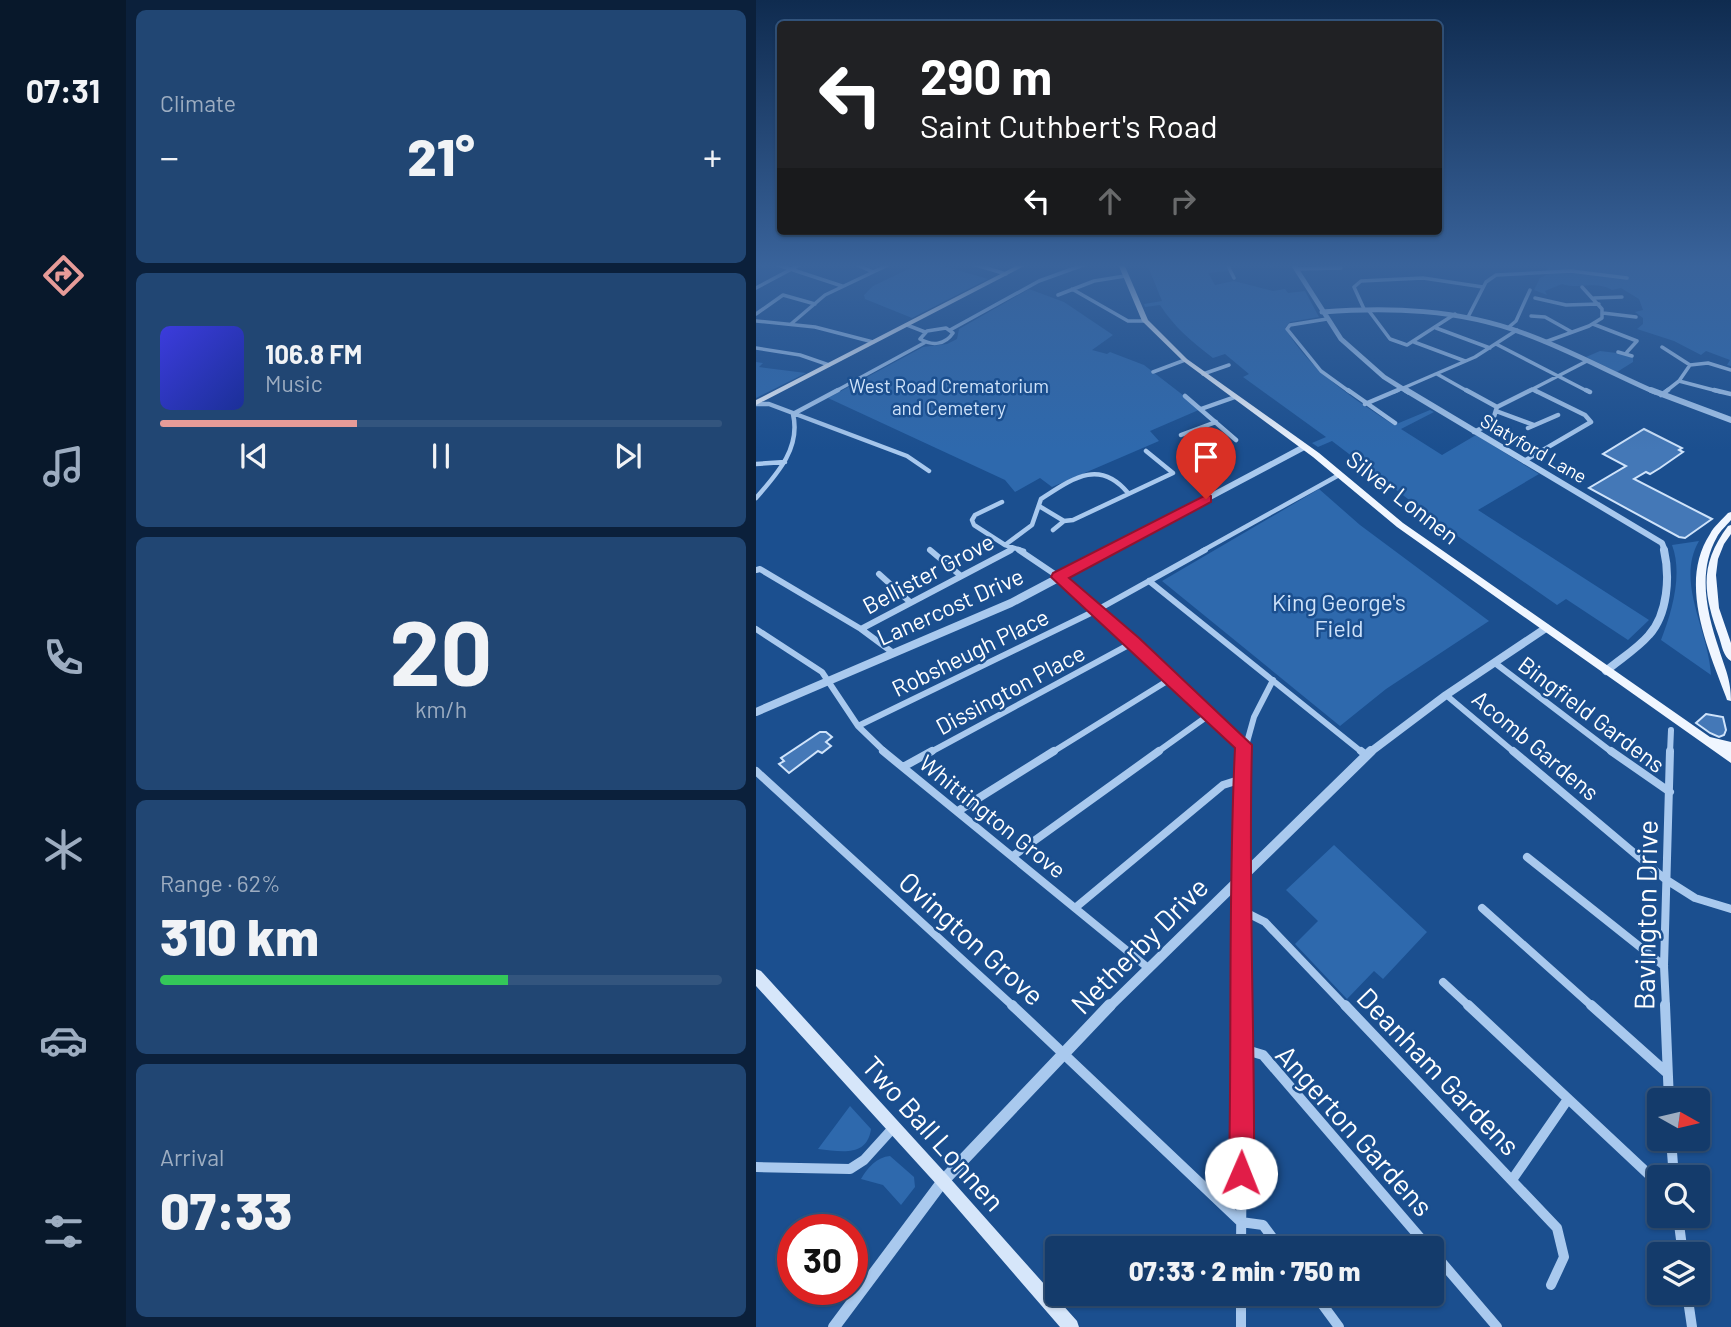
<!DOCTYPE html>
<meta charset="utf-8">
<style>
body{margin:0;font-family:Barlow,sans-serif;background:#214673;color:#f1f3f6;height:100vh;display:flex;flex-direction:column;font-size:26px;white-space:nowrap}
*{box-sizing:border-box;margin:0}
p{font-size:23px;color:#9dadc1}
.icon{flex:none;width:38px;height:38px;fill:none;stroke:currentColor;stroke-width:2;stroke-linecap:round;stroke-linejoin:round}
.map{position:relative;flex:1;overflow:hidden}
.side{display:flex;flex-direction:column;gap:10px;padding:10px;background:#0b203b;width:630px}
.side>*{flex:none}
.hud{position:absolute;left:21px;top:21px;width:665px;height:214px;border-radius:7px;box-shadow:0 2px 5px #0004,0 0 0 2px #33557e;background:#202124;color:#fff;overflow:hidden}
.needle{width:46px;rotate:98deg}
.controls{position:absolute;left:891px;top:1088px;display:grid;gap:14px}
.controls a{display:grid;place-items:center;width:63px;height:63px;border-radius:7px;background:#143b6b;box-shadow:0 2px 5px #0004,0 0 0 2px #33557e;font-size:35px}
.speed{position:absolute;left:21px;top:1214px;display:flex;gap:14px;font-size:35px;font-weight:700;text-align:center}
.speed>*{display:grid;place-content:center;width:91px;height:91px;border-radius:50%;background:#143b6b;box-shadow:0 2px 5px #0004,0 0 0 2px #33557e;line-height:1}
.speed .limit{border:10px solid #d22;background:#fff;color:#111}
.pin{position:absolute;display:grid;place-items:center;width:60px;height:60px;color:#fff;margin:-72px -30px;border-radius:50% 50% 50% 0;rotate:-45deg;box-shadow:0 0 7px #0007}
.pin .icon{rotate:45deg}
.me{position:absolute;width:77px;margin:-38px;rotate:1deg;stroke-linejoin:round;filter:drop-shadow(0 0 5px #0008)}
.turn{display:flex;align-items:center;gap:24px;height:147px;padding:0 28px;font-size:32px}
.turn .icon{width:91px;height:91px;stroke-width:2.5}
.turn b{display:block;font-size:49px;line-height:60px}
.lanes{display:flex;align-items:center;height:66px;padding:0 28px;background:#0003;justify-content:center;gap:35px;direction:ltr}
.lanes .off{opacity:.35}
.big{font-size:52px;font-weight:800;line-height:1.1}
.side .card{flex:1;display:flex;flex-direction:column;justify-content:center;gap:10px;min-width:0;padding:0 24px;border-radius:10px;background:#214673}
.side .dial{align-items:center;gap:0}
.dial b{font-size:91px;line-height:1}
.song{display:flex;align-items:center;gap:21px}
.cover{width:84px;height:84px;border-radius:10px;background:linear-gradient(135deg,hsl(240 70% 55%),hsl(230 70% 35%))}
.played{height:7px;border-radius:4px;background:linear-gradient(90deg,#e69b98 35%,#33557e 35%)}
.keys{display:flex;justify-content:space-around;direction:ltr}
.heat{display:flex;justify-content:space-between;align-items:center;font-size:38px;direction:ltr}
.charge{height:10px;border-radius:5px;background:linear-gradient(90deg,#34c759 62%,#33557e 0)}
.trip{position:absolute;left:289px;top:1236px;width:399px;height:70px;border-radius:7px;background:#143b6b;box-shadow:0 2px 5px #0004,0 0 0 2px #33557e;font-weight:800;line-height:70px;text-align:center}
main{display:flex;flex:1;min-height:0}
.tabs{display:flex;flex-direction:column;width:126px;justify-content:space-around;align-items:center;background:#08182b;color:#9dadc1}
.tabs .icon{width:49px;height:49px}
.tabs .selected{color:#e69b98}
.tabs b{font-size:32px;color:#f1f3f6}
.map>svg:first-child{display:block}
.green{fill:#2e69ad}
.building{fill:#4478b7;stroke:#cfe3fa;stroke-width:2}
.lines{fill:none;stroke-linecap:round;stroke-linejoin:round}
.minor-far4{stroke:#a9c9ee;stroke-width:3.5}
.minor-far3{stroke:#a9c9ee;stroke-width:4.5}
.minor-far2{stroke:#a9c9ee;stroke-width:6}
.minor-far1{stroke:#a9c9ee;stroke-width:8}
.minor{stroke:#a9c9ee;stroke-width:10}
.tertiary-far4{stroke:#a9c9ee;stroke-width:5}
.tertiary-far3{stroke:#a9c9ee;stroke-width:6}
.tertiary-far2{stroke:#a9c9ee;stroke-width:8}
.tertiary-far1{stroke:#a9c9ee;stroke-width:10}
.tertiary{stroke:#a9c9ee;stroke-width:12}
.secondary{fill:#d6e6fa;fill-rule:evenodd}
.primary{fill:#f0f6ff;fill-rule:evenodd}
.route{fill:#e11d48;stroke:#92132f;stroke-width:2}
.labels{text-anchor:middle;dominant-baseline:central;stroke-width:5;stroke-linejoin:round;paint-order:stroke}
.far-park-label{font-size:19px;fill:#cfe3fa;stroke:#1b4f8f}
.far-street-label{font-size:19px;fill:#fff;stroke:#1b4f8f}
.street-label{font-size:23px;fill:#fff;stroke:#1b4f8f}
.park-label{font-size:23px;fill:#cfe3fa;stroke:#1b4f8f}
.near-street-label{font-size:28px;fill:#fff;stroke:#1b4f8f}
</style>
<main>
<nav class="tabs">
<b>07:31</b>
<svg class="icon selected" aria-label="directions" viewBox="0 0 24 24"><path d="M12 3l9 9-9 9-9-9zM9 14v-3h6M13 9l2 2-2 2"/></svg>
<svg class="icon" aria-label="music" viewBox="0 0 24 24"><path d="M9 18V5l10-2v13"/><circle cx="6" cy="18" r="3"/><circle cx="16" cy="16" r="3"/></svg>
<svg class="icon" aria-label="phone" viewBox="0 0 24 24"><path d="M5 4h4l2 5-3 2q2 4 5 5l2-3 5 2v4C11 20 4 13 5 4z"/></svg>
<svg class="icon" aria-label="climate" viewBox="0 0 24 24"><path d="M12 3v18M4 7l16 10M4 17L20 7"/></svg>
<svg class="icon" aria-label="car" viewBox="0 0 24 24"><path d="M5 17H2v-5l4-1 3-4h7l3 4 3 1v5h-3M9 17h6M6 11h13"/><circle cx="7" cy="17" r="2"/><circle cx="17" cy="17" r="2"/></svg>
<svg class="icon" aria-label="filters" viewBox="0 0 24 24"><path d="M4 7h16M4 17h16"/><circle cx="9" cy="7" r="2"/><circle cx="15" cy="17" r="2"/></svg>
</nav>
<section class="side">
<div class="card"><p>Climate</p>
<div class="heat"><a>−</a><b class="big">21°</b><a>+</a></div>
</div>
<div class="card">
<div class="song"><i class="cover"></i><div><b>106.8 FM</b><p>Music</p></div></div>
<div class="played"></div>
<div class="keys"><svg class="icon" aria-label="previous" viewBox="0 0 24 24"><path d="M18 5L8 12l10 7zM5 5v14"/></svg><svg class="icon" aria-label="pause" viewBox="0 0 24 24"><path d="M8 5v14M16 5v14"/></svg><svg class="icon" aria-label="next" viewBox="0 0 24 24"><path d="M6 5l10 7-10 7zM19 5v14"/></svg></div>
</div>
<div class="card dial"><b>20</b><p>km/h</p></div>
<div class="card"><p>Range · 62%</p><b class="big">310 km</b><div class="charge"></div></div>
<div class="card"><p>Arrival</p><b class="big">07:33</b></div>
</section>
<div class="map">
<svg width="975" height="1327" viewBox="0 0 975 1327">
<rect width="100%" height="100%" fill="#1b4f8f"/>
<path class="green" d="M163,264h17l52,15 -76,39 -47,-19 -1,-4 9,-9z
M391,264h78l3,7 -20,2 7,12 19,-4 39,10 12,-2 3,4 17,-2 14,26 -29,5 -5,6c26,44 68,70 109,97l36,-15 4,2 -33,17 41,26 34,-20 63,39 -61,36 171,110 -21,20 -62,-41 -9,6 -111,-77 -114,-87 -14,6 -6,-4 14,-6 -83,-60 6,-3 -24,-20 -12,4c-22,-17 -38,-30 -53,-53l-15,2 -1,-3 18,-3z
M962,264l13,4v98l-4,-1 3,-5 -24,-9 -5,4 -27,-14 -37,-12 6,-5v-6l-8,-6 8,-2 -4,-11 -18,-11 -9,2c-16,-10 -33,0 -50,-6l-17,7 2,4 -13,-5 6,-12 10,-5 -6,-8z
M273,289l35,13 49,33 -21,15 15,4 3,-2 34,13 57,44 -51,22 9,10 -107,46 -12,-9 -25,14 -10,-12 -177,-82 95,-51 24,-3 10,-5 2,-10z
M844,351l25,3 8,4v4l-16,10 -31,-15z
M0,362l7,1 -4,4 47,6 -50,25z
M563,489l41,36 129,96 -103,68 -46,37 -178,-145z
M943,541c-24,41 10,90 12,134l-50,-35c11,-28 22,-66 11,-95z
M578,845l93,87 -44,47 -9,-8 -27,28 -52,-55 23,-23 -32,-31z
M94,1106l21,23c-4,29 -31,22 -53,20z
M134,1156l24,21 1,10 -14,18 -18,-20 -22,-6c6,-11 16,-22 29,-23z"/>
<path class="building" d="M888,429l38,19 -3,2 4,2 -23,16 -10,6 -4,-2 -12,7 78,40 -27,19 -6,-1 -90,-49 37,-22 -23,-12z
M950,714l17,3 3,13 -2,5 -5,2 -9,-4 -14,-10z
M64,732h6l6,5 -6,5 5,4 -9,7 -4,-2 -29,22 -10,-9 5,-3 -3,-3z"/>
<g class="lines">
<path class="minor-far4" d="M19,264l67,22
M99,264l18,8
M217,264l33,10
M471,264l7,14
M540,269l45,-1
M0,288l45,-24
M316,289l56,32h17
M302,295l36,-14 31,-5
M779,298l31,7 33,-1
M838,298l28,-1
M608,309l-10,-22 7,-6 62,-3 60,9
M613,311l21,28 17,6 48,-31
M847,313l33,4
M0,314l27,-19 32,9
M775,316l14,1 25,14
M712,317l18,-35 10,-7 75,-4 56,7
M571,319l-37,6 -3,4 34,42 29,21
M0,321l59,6 58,15
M35,324l34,-29 65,-31
M837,324l44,17 -10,11
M151,325l18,7
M753,327l7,-6 14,-31
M190,328l7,5c-8,12 -21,13 -33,6l7,-8z
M680,328l54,20
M194,330l89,-49 47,-17
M658,342l51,19
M789,342l44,-16 13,-8v-9l-20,-22
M740,344l93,48
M906,347l28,18
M0,348l44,7 29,10
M862,352l14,4
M397,372l32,-12
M447,374l26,-9
M681,374l32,18
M923,381l42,11
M776,389l5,3
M78,392l90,-49
M638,392l81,-35 42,-27
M771,392l60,-31
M909,392l14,-11 11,-16 18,-2 23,7"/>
<path class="minor-far3" d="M592,390l47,33
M710,390l31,17
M830,390l4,2
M958,390l17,4
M905,395l7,-5
M429,396l51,44
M0,404h13l138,52 22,15
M609,404l33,-14
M445,409l34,-12
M740,411l38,14
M772,428l30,-13
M434,432l20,18
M718,432l18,-9 5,-16 34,-17
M425,435l35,-13
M446,453l15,-6
M768,461l67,-39 -6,-7 -51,-25
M0,464l29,-2
M0,498c21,-24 45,-50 37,-84l45,-24
M246,502l-27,13 -3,5 2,5 31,20 19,6
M283,506l25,15 -11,9
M308,521l9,-1 100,-47 -27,-22
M249,545l27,-20 9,-26c31,-20 58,-41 87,-6
M252,551l4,-2
M446,551l137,-76"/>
<path class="minor-far2" d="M174,550l31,26
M263,550l40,27 75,65 110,103
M0,570l4,-1 101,60 31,23
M123,574l31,28
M393,581l214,172
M0,629l66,43 36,54 28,27
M105,629l150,-79
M739,663l118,90
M690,695l69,58
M102,726l239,-116 108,-60
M173,753l205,-111
M295,753l121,-75
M400,753l53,-38
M488,753l10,-36 19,-37
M914,753l1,-23"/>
<path class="minor-far1" d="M127,751l264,216
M605,751l5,4
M757,751l152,128 30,19 36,11
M855,751l59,41
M147,767l29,-16
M0,771l258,236
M202,811l96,-60
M257,856l146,-105
M771,857l137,109
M319,908l148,-123 19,-6
M726,908l111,99
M485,910l24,12 81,85
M687,982l27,25
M487,1007l-1,-228 3,-28
M910,1007l-2,-41 6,-215"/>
<path class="minor" d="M256,1005l229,217 22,3 17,23
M589,1005l212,223 7,29 -13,28
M712,1005l191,179
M835,1005l75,67
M909,1005l4,96
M487,1049l20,6 166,193
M915,1139l3,39
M0,1167l94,2 14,-9 29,-32
M756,1180l56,-81
M922,1216l5,39
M485,1248l2,-243
M676,1251l65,76
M485,1293v34
M558,1293l25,34
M931,1293l5,34"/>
<path class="tertiary-far4" d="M537,264l48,75 43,38 24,15
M566,312c68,-5 136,-3 201,21 45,16 88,40 132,59"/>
<path class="tertiary-far3" d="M650,390l256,153 3,8
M895,390l80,30
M352,551l196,-104"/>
<path class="tertiary-far2" d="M850,671c14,-12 31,-22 43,-36 19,-21 21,-59 15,-85
M0,712l255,-109 100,-53
M613,753l77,-58 100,-67"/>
<path class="tertiary-far1" d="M353,1007l262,-256"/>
<path class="tertiary" d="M78,1327l109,-146 167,-176"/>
<path class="secondary" d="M0,969l5,2 187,205 129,145 2,6h-19l-122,-141 -182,-200z"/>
<path class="primary" d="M264,264h8l-272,141v-5z
M362,264h6l24,56 39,39 132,94 84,70 307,214 21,5v21l-334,-236 -84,-70 -130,-96 -41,-40z
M975,512v8c-5,6 -11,11 -14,17 -20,35 -10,76 2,112 6,20 12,30 12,52l-4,-1 -1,-3c-18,-49 -48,-114 -16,-163 4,-8 12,-14 18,-21z
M975,525v9l-7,10 -6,15 -2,16 3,33 12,35v18c-8,-5 -9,-15 -12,-24 -16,-44 -20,-72 9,-111z"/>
</g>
<linearGradient id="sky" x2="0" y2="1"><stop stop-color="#0f2b4f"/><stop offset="0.59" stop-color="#39639b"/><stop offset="1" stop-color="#39639b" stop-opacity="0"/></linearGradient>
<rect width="975" height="450" fill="url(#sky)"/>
<path class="route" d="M450,495l5,1v6l-142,76 70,60 113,107c-4,143 3,285 2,428l-4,9 -9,4 -9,-4 -3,-9c3,-142 -1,-284 6,-425l-184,-171 2,-4z"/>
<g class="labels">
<g class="far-park-label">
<text x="193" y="385">West Road Crematorium<tspan x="193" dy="22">and Cemetery</tspan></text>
</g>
<g class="far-street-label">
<text transform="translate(778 448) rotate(30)">Slatyford Lane</text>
</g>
<g class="street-label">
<text transform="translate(647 497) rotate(38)">Silver Lonnen</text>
<text transform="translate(172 573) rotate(-28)">Bellister Grove</text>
<text transform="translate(194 606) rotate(-24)">Lanercost Drive</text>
<text transform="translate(214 652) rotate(-26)">Robsheugh Place</text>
<text transform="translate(254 689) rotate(-28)">Dissington Place</text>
<text transform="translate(836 714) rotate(37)">Bingfield Gardens</text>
<text transform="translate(780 745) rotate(40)">Acomb Gardens</text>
<text transform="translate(237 816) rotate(39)">Whittington Grove</text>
</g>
<g class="park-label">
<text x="583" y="602">King George's<tspan x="583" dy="26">Field</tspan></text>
</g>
<g class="near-street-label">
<text transform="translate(889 915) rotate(-89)">Bavington Drive</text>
<text transform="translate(216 938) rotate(42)">Ovington Grove</text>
<text transform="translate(383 945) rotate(-45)">Netherby Drive</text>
<text transform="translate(683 1071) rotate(46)">Deanham Gardens</text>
<text transform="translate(599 1130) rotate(48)">Angerton Gardens</text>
<text transform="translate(178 1133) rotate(48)">Two Ball Lonnen</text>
</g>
</g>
</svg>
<div class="controls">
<a><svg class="needle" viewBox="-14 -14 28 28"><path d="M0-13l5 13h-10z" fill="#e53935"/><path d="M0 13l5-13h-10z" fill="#9dadc1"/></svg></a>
<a><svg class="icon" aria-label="search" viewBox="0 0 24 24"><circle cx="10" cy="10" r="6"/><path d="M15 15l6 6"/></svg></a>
<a><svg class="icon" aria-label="layers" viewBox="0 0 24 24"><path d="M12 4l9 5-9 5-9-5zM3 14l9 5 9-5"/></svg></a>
</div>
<div class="speed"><div class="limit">30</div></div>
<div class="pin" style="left:450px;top:499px;background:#d93025"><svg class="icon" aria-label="arrive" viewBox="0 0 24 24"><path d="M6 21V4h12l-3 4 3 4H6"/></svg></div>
<svg class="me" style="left:485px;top:1173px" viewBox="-20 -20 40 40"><circle r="19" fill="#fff"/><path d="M0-13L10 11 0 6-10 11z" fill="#e11d48"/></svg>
<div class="trip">07:33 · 2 min · 750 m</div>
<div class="hud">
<div class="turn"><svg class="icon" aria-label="left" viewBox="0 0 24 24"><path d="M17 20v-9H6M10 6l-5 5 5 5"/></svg><div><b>290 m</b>Saint Cuthbert's Road</div></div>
<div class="lanes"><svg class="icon" aria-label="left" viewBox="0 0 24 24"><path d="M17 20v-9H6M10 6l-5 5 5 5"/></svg><svg class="icon off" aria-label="ahead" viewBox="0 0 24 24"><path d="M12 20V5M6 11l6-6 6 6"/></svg><svg class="icon off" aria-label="right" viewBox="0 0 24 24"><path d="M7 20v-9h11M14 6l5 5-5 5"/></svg></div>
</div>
</div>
</main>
